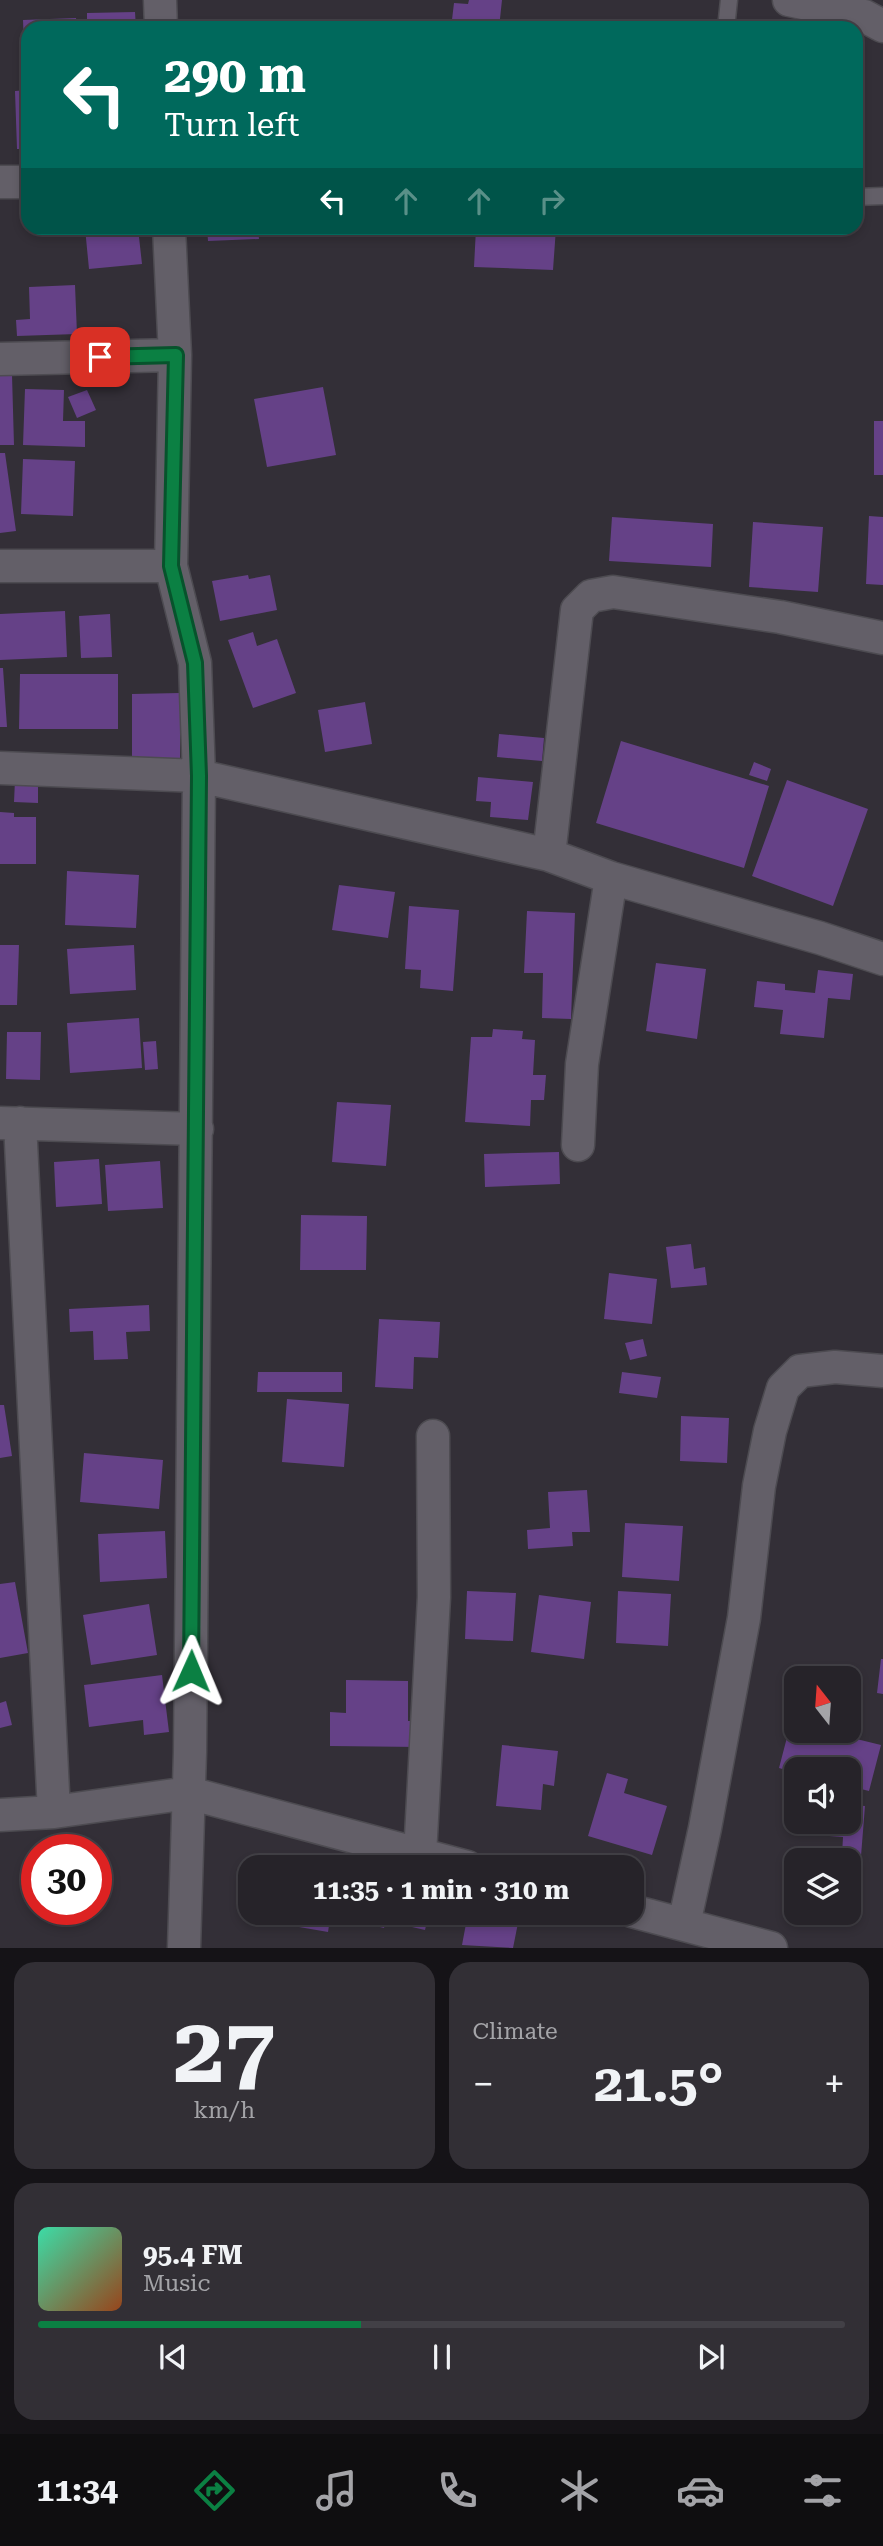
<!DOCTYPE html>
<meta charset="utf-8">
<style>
body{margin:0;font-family:"Roboto Serif",serif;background:#322f35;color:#f1f3f6;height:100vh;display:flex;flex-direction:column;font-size:26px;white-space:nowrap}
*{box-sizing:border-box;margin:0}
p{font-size:23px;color:#a4a4a8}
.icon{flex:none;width:38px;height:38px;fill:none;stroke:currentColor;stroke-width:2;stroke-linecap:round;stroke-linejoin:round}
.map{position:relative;height:1948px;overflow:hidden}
.drawer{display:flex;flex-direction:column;gap:14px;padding:14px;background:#151317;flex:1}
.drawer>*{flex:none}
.hud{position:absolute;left:21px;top:21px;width:842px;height:214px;border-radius:21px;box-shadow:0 4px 10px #0003,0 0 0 2px #424046;background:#00695c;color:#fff;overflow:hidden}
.needle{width:46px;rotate:343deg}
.buttons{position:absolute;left:784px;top:1666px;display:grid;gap:14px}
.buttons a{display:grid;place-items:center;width:77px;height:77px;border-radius:14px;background:#262329;box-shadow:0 4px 10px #0003,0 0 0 2px #424046;font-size:35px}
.speed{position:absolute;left:21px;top:1834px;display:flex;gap:14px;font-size:35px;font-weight:700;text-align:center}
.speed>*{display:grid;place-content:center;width:91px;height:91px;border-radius:50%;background:#262329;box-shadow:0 4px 10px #0003,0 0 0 2px #424046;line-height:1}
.speed .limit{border:10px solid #d22;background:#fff;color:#111}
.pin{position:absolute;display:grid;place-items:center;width:60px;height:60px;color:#fff;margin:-30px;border-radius:14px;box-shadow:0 4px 10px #0006}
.me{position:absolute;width:77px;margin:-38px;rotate:1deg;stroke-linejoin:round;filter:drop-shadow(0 0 5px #0008)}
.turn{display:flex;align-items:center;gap:24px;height:147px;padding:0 28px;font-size:32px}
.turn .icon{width:91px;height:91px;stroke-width:2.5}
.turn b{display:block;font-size:49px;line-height:60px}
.lanes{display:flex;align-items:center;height:66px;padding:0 28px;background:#0003;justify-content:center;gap:35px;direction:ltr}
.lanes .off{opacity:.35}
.big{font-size:52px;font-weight:700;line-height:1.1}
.drawer .widget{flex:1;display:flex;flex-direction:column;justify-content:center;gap:10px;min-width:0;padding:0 24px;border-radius:21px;background:#322f35}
.drawer .dial{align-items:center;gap:0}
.dial b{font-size:91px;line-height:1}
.song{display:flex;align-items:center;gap:21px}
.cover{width:84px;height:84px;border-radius:10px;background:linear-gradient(135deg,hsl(160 70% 55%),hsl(20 70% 35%))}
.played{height:7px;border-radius:4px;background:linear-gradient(90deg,#0b8043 40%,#424046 40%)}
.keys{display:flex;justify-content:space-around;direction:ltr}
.heat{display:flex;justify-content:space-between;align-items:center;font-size:38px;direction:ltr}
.drawer .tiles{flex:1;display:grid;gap:14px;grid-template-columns:1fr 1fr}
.widget:last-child{grid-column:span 2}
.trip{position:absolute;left:238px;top:1855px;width:406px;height:70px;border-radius:21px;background:#262329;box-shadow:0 4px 10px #0003,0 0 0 2px #424046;font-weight:700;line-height:70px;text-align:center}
.menu{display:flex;height:112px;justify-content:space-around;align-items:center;background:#0f0e10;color:#a4a4a8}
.menu .icon{width:49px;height:49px}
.menu .selected{color:#0b8043}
.menu b{font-size:32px;color:#f1f3f6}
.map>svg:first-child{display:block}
.building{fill:#654187}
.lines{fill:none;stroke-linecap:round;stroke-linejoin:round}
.service-casing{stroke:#4d4b51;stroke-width:19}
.minor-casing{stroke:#4d4b51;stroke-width:35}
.service{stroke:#635f68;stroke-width:16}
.minor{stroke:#635f68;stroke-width:32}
.route-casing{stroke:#07532c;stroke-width:18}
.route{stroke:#0b8043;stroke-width:12}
</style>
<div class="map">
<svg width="883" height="1948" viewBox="0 0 883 1948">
<rect width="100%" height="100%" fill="#332f37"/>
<path class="building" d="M469,0h33l-3,28h-48l3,-25 14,1z
M135,12l1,16h-49v-15z
M76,18l1,10h-49v45h-3l-2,-53z
M28,90v59h-11l-2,-58z
M85,228h53l4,36 -53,5z
M207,228h51l1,11 -51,2z
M476,228h80l-3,42 -79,-3z
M75,285l2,49 -60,2 -1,-16 14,-1 -1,-32z
M0,375h12l2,70h-14z
M323,387l13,68 -69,12 -13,-68z
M25,389l39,1 -1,31h22v26l-62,-2z
M87,390l9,20 -19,8 -9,-21z
M874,421h9v54h-9z
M0,453h5l11,78 -16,2z
M23,459l52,2 -2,55 -52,-2z
M869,516l14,1v68l-17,-1z
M612,517l101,7 -2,43 -102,-6z
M753,522l70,5 -5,65 -69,-5z
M248,575l1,4 21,-4 7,35 -57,11 -8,-40z
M65,611l2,46 -67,3v-46z
M110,614l2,43 -31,1 -2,-42z
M253,632l4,14 20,-7 19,54 -43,15 -25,-68z
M0,668h3l4,59h-7z
M20,674h98v55h-99z
M180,693v67h-48v-66z
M365,702l7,42 -47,8 -7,-42z
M499,734l45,4 -2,23 -45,-4z
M621,741l148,45 -25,82 -148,-45z
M754,762l17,7 -4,12 -18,-6z
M478,777l55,5 -5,38 -38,-3 1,-15 -15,-1z
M15,780h23v23l-24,-1z
M787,780l81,29 -35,97 -81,-30z
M0,812l14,1v4h22v47h-36z
M67,871l72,4 -3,53 -71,-3z
M339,885l56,7 -7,46 -56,-8z
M409,906l50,4 -6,81 -33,-3 1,-18 -16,-1z
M527,911l48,2 -4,106 -29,-1 1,-45h-19z
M0,945h19l-2,60h-17z
M134,945l2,45 -66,4 -3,-45z
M656,963l50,6 -9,70 -51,-8z
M818,970l35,4 -3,26 -22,-2 -4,40 -44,-4 3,-24 -29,-3 3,-26 28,3v6l30,3z
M139,1018l3,50 -72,5 -3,-50z
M493,1029l30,2 -1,8 13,1 -2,35h13l-2,25h-13l-1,26 -65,-4 6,-85h21z
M7,1032h34l-1,48 -34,-1z
M156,1041l2,28 -13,1 -2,-28z
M337,1102l54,3 -5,61 -54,-4z
M559,1152l1,32 -75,3 -1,-33z
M99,1159l3,45 -46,3 -2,-45z
M160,1161l3,47 -55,3 -3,-46z
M301,1215l66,1 -1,54h-66z
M691,1244l3,25 11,-2 2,18 -36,3 -5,-41z
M609,1273l48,6 -5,45 -48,-5z
M149,1305l1,26 -24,1 2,27 -34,1 -1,-29 -23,1 -1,-23z
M379,1319l61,3 -2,36 -24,-1 -1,32 -38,-2z
M643,1339l4,17 -17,4 -5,-17z
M258,1372h84v20h-85z
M622,1372l39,5 -4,21 -38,-5z
M287,1399l62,5 -5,63 -62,-5z
M0,1405h4l8,51 -12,2z
M681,1416l48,2 -2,45 -47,-2z
M84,1453l79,7 -4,49 -79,-7z
M587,1490l3,42h-18l1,14 -45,3 -1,-19 23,-2 -2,-36z
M625,1523l58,3 -4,55 -57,-4z
M165,1531l2,47 -67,4 -2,-48z
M15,1582l13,71 -28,5v-74z
M467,1591l49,2 -3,48 -48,-2z
M618,1591l53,3 -3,52 -52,-3z
M539,1595l52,7 -7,57 -53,-7z
M149,1604l8,51 -66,10 -8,-50z
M881,1659h2v35l-6,-1z
M162,1675l7,57 -25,3 -1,-15 -54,7 -5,-42z
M346,1680l62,1v40h12v26l-90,-1v-34l16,1z
M6,1701l6,24 -12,3v-25z
M791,1722l5,2v7h28l57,14 -12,46 -20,-5v-17h-53v4l-17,-5z
M502,1745l56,6 -4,35 -11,-2 -2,26 -45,-4z
M607,1773l21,6 -4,14 43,13 -15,49 -64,-19z
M849,1805l16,1 -4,50 -19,-1 1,-18 -41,-3 1,-12h46z
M376,1859l31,8h-33z
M849,1863h9l-2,55 -48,-1v-4h41z
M255,1913h76l-3,19 -75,-13z
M362,1913h67l-4,17 -39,-9 -2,7 -24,-6z
M468,1913h52l-7,35 -51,-3z"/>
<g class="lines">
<defs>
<path id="service" d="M726,28l3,-28
M856,197l27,-1"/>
<path id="minor" d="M160,0l1,28
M789,0l75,16 19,10
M0,182h28
M169,228l6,127 -4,211
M0,359l175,-4
M0,566h171l24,97 4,113 -9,976 -6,196
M0,768l199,8 350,79 62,23 209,60 63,21
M549,855l28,-245 14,-14 22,-4 167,25 103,21
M0,1123l197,6
M20,1123l34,689
M578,1145l4,-81 29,-186
M0,1815l54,-3 135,-19 278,74
M420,1855l14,-258 -1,-161
M632,1911l139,37
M684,1924l21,-96 39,-210 15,-132 11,-55 13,-43 17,-17 35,-4 48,4"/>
</defs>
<use href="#service" class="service-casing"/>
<use href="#minor" class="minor-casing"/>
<use href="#service" class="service"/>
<use href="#minor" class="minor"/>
</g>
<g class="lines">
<defs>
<path id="route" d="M100,357l76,-2 -5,211 24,97 4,113 -8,895"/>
</defs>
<use href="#route" class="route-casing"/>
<use href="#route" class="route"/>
</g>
</svg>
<div class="buttons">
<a><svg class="needle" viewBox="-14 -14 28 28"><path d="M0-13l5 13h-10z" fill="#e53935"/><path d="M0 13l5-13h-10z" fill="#a4a4a8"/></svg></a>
<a><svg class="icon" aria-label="sound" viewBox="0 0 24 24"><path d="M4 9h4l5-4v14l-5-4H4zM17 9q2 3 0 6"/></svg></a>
<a><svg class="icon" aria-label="layers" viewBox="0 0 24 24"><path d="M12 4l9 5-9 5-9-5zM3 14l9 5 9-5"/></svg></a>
</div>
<div class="speed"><div class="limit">30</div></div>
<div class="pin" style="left:100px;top:357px;background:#d93025"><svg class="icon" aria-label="arrive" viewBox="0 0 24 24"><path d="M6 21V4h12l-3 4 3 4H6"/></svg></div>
<svg class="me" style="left:191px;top:1671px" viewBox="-20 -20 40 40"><path d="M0-17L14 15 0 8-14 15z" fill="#0b8043" stroke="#fff" stroke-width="4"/></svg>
<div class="trip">11:35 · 1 min · 310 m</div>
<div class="hud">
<div class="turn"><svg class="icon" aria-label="left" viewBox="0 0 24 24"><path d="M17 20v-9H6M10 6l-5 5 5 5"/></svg><div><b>290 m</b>Turn left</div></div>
<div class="lanes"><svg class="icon" aria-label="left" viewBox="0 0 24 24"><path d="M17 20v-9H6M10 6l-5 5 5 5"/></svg><svg class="icon off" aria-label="ahead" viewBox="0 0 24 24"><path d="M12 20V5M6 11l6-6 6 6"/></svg><svg class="icon off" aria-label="ahead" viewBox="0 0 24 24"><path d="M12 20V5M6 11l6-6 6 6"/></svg><svg class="icon off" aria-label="right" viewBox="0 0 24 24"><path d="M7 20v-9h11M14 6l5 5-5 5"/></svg></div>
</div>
</div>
<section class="drawer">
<div class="tiles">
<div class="widget dial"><b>27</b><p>km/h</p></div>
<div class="widget"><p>Climate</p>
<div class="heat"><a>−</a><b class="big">21.5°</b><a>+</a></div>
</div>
<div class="widget">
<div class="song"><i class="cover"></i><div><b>95.4 FM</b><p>Music</p></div></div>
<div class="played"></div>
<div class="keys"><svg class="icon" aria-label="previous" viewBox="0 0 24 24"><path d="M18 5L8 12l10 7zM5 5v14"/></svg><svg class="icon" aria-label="pause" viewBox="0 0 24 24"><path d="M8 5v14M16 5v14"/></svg><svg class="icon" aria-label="next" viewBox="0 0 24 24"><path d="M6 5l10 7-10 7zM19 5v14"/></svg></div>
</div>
</div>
</section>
<nav class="menu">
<b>11:34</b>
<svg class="icon selected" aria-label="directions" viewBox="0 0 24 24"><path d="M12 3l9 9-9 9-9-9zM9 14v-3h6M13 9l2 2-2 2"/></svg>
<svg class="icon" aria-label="music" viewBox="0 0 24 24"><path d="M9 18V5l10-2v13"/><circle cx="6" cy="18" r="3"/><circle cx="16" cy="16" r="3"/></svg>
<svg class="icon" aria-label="phone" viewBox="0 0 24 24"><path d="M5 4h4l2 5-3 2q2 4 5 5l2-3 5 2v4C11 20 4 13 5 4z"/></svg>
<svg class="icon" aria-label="climate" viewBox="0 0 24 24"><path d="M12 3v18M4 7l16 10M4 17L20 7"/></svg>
<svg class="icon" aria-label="car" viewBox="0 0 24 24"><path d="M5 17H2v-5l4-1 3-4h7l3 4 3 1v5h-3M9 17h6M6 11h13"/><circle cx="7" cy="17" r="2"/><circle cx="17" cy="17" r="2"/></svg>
<svg class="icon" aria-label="filters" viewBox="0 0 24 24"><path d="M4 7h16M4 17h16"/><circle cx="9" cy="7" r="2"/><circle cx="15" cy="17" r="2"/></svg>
</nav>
